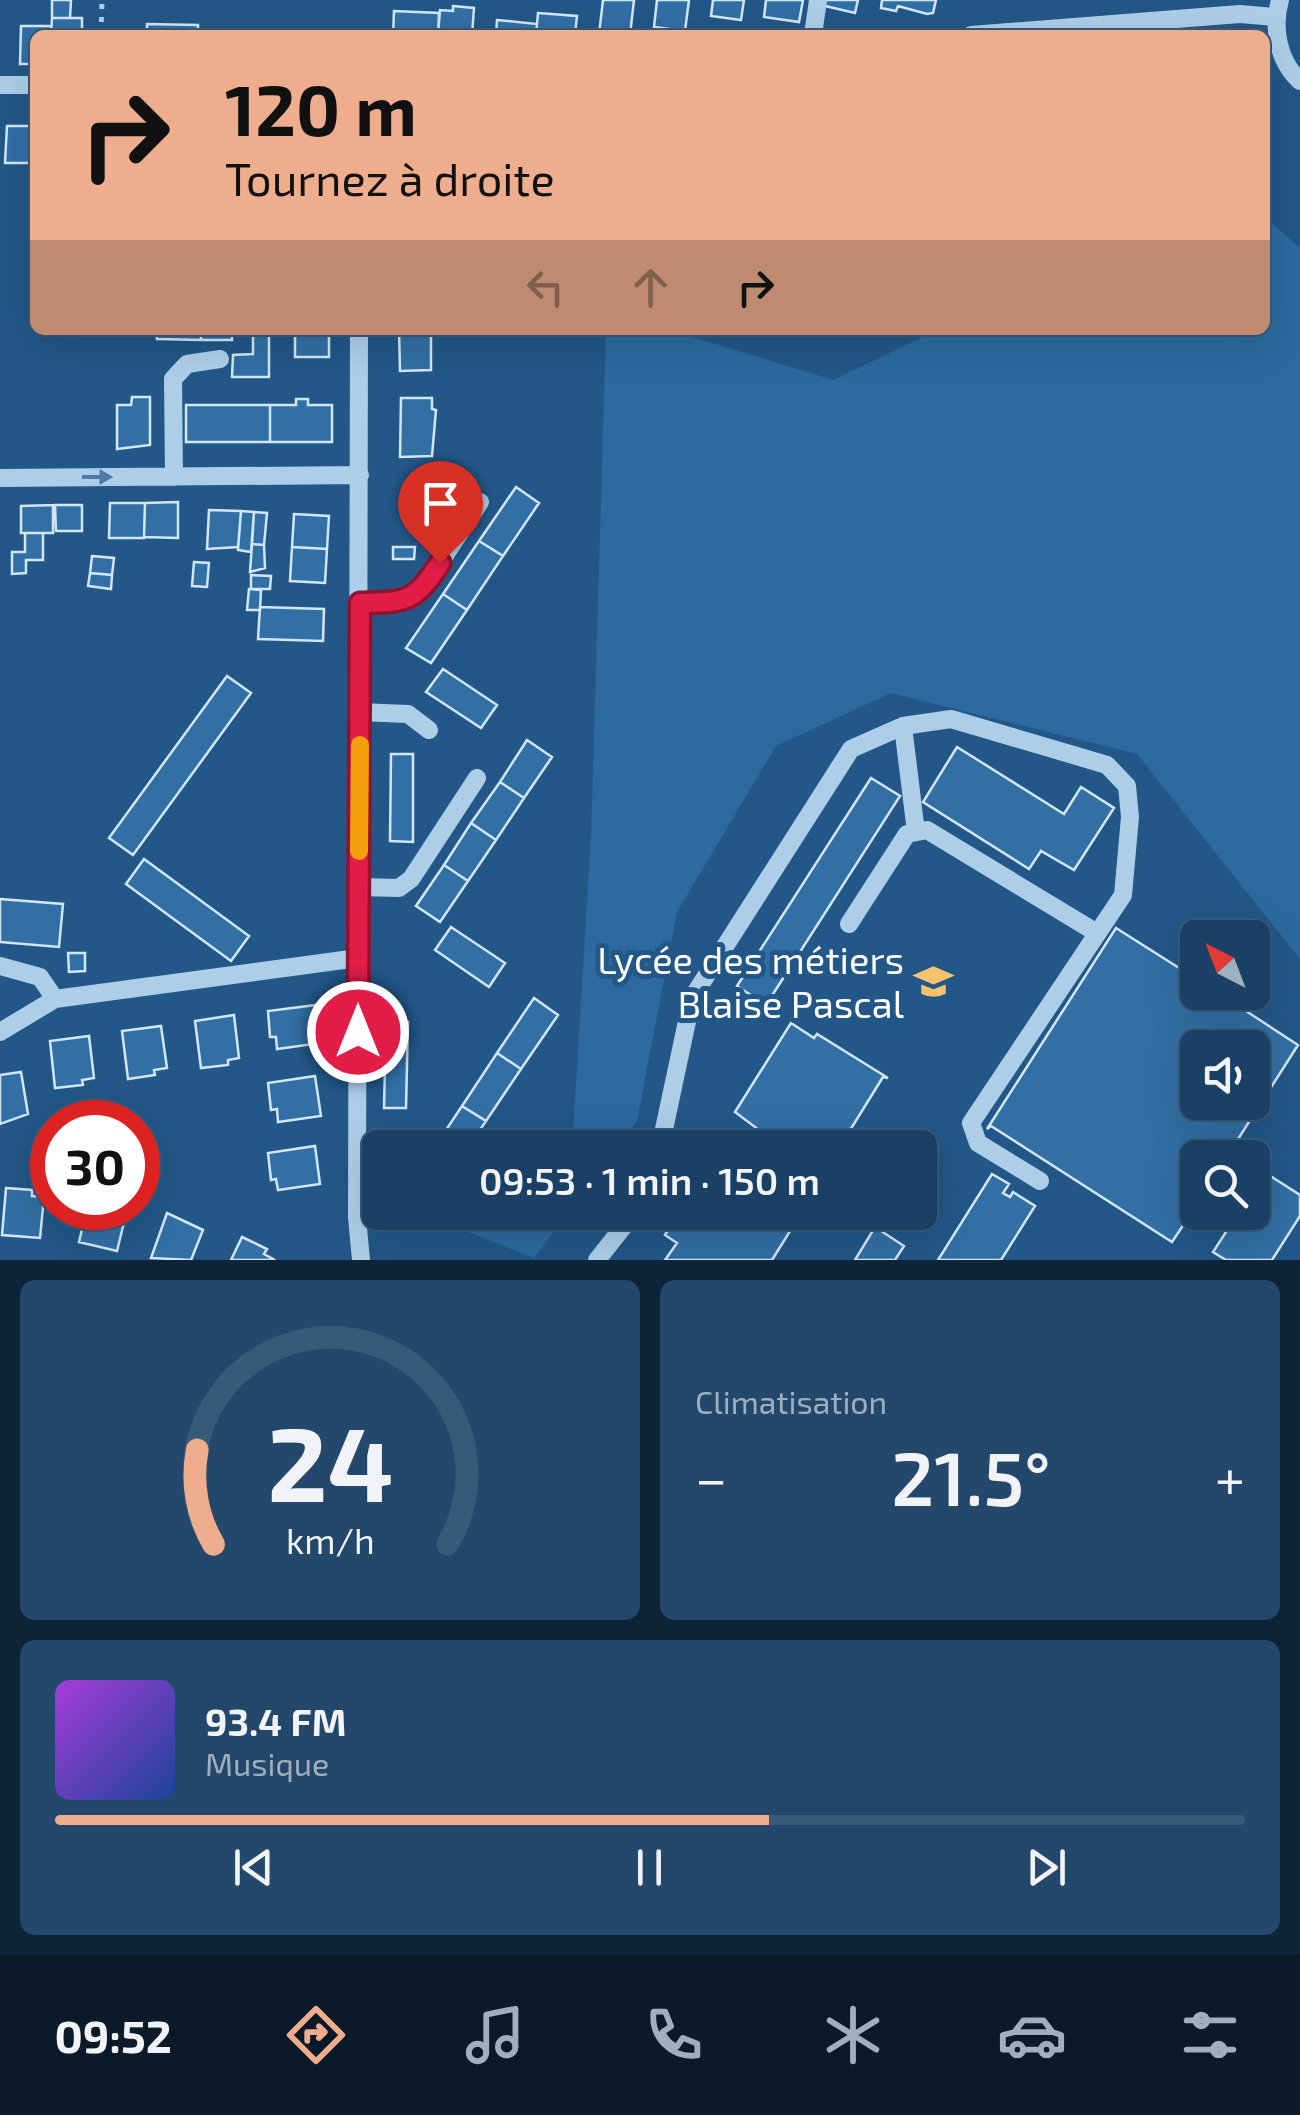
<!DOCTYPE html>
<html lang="fr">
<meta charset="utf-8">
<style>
body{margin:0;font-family:"Exo 2",sans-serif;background:#23486b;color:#f1f3f6;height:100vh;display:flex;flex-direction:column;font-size:38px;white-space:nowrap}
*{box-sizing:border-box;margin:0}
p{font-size:32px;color:#9fafbf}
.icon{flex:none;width:55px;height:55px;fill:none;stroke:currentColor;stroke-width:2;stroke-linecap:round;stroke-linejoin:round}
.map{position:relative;height:1260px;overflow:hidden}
.details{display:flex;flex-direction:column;gap:20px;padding:20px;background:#0e2438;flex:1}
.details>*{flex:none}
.hud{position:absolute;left:30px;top:30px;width:1240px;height:305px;border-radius:15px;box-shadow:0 10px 40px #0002,0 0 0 2px #385a79;background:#eead8d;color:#111;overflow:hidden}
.needle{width:65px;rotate:318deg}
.tools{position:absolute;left:1180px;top:920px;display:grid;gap:20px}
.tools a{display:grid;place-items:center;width:90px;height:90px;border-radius:15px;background:#1a4165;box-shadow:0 10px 40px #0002,0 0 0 2px #385a79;font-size:50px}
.speed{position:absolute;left:30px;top:1100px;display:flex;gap:20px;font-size:50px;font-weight:700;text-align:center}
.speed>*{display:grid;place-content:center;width:130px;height:130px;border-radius:50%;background:#1a4165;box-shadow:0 10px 40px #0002,0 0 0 2px #385a79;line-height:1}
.speed .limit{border:15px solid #d22;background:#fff;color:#111}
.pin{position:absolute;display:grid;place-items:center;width:85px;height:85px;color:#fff;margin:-102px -42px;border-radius:50% 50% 50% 0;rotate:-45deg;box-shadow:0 0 10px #0007}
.pin .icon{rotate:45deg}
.me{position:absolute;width:110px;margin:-55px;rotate:0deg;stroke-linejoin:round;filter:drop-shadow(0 0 8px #0008)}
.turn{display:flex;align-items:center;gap:35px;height:210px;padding:0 30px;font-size:45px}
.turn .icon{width:130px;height:130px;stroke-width:2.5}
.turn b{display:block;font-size:70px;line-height:85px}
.lanes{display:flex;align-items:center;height:95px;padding:0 30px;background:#0003;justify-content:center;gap:50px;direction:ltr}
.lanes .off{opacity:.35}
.big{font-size:75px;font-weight:600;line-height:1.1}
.details .tile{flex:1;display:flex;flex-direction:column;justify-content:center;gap:15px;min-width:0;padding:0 35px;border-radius:15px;background:#23486b}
.details .dial{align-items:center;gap:0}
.dial svg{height:260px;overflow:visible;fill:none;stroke:#385a79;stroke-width:7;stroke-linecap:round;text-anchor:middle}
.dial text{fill:#f1f3f6;stroke:none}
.song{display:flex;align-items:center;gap:30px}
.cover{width:120px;height:120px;border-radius:15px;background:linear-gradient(135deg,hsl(280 70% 55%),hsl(220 70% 35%))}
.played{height:10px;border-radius:5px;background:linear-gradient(90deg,#eead8d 60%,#385a79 60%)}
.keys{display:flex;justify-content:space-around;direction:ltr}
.heat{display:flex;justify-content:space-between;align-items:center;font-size:55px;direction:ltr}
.details .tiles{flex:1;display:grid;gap:20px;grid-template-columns:1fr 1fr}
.tile:last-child{grid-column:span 2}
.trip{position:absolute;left:362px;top:1130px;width:575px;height:100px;border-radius:15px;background:#1a4165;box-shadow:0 10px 40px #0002,0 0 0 2px #385a79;font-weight:600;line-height:100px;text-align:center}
.tab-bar{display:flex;height:160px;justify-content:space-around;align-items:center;background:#0a1a28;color:#9fafbf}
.tab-bar .icon{width:70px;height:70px}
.tab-bar .selected{color:#eead8d}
.tab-bar b{font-size:45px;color:#f1f3f6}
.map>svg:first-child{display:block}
.green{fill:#2c6a9f}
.building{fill:#326fa4;stroke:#d1e6f7;stroke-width:2.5;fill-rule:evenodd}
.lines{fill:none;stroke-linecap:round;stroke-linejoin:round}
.path{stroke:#adcee9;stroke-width:5;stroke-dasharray:5 8;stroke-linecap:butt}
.minor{stroke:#adcee9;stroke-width:18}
.oneway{fill:#4c7ba4}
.route-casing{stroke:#92132f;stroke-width:25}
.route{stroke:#e11d48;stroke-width:18}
.slow{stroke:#f59e0b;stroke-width:18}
.labels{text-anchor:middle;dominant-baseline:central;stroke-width:10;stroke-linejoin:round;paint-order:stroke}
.poi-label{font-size:38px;fill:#fff;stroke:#225787;text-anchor:end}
</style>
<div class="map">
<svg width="1300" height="1260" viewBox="0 0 1300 1260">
<rect width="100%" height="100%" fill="#225787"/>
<path class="green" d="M1265,217l35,31v711l-163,-205 -246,-61 -115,53 -99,166 -40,209 -20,26h-61l17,-14 18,-298 15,-505h63l165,50 103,-50h328z
M474,1212h94v1l-34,45 -78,-31z"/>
<path class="building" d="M52,0h19l-1,18h-18z
M603,0h31l-4,35 -31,-1z
M657,0h32l-4,31 -31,-4z
M713,0h31l-3,20 -30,-4z
M766,0h37l-4,22 -35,-5z
M822,0h36l-3,13 -34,-8z
M882,0h54l-3,13 -6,1 -29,-8 -2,5 -15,-3z
M453,6l21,2 -2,27h-34l2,-25 13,1z
M394,11l45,2 -1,22h-45z
M538,13l39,3 -2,19h-39z
M52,18h30v17h-31z
M497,20l40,4 -1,11h-40z
M147,24l51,1v10h-51z
M21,26h30v9h-16v29h-15z
M7,126h28v37h-30z
M157,330h44v10l-44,-1z
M201,330h31v10h-31z
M253,330h16v47h-37l1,-22 20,-1z
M295,330h30l4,4v23h-34z
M399,330h32v40l-31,1z
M132,397h18v48l-33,4v-44h14z
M401,398h31v11l4,1 -4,46 -32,1z
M296,399h12v6h24v37h-62v-37h26z
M186,405h84v37h-84z
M516,487l23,16 -36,53 -24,-15z
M178,502v36l-34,-1 1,-34z
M110,503h35l-1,35h-35z
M53,505v28h-32v-27z
M55,505h27v26h-26z
M209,510l32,1 -3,36 -31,2z
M241,511l13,1 -3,40 -13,-2z
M254,512l13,1 -3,32 -12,-1z
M294,514l35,2 -2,33 -35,-2z
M25,533h18v27h-17v13l-14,1v-22h13z
M479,541l24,15 -36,54 -24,-16z
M252,544l12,1 1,23 -15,4z
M292,547l35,2 -2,34 -35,-2z
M393,547h22l-1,12h-21z
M92,556l22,2 -2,17 -22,-2z
M194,562l15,1 -2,24 -15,-1z
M90,573l22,2 -1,14 -23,-3z
M251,575l20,1 -1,13h-19z
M249,589l12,1 -1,20h-13z
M443,594l24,16 -36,53 -25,-15z
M260,607l64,2 -1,32 -65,-2z
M443,669l54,36 -16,23 -55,-36z
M227,676l24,17 -118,162 -24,-17z
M527,740l25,17 -28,41 -24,-16z
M957,747l107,67 17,-27 33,21 -40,62 -33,-19 -12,18 -106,-67z
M391,754h22v88l-23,-1z
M871,778l29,18 -134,209 -29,-19z
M500,782l24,16 -28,42 -25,-17z
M471,823l25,17 -28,41 -24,-16z
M144,859l105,77 -18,25 -105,-77z
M444,865l24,16 -28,41 -24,-16z
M0,899l63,5 -4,43 -59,-5z
M451,927l54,36 -16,24 -54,-37z
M1116,928l82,52v12h19l81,53 -72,113h-28v45l-26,39 -181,-116 -4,3zM1198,1048h54v54h-54z
M68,953h17v18l-16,1z
M534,998l24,17 -37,54 -24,-16z
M316,1005l5,38 -44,6 -1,-12h-6l-2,-26z
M234,1015l5,43 -11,2v5l-27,3 -6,-47z
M386,1021l22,1 -2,86h-22z
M791,1023l23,15 3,-4 71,44 -5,-1 -44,71h-56l-48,-36z
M161,1026l6,42 -13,2 1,5 -27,4 -6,-48z
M89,1036l5,42 -12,2 1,5 -28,3 -5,-47z
M497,1053l24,16 -35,52 -24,-15z
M21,1072l7,42 -28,10v-49z
M315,1076l6,40 -43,6 -1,-13 -6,1 -3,-27z
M462,1106l24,15 -18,27h-34z
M315,1146l5,38 -42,6 -2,-11 -5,1 -3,-27z
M1264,1172l36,23v21l-28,44h-46l-13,-8 20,-31 7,5 12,-14v-22z
M992,1174l17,10 -6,9 7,4 3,-5 22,14 -34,54h-63z
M6,1188l26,2v6l12,1 -4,41 -38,-3z
M87,1208l40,2 -10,41 -38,-9z
M390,1212h35l-11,17z
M679,1212h123l-30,48h-107l12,-17 -12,-8z
M167,1213l36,17 -12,30 -40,-2z
M875,1227l29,19 -9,14h-40z
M242,1237l25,12 -3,5 11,6h-44z"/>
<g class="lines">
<path class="path" d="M101,35l1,-35"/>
<path class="minor" d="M1280,0c-8,27 -2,61 20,81
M813,35l5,-35
M971,35l269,-21 35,3
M0,85h35
M359,330l-2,887 4,43
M174,477l-1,-98 14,-15 33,-5
M0,478l360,-3
M360,603l42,-1 18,-9 60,-91
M359,712l49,2 21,16
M903,726l13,106
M359,887l40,1 12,-9 66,-101
M849,924l58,-90 20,-4 170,103
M0,966l40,11 15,22
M0,1032l55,-33 303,-41
M660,1148l32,-150 159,-249 52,-23 48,-7 156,46 20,21 3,31 -7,78 -152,228 7,20 62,38
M597,1260l38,-48"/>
</g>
<defs><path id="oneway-solid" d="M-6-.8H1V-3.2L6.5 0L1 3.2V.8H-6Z" transform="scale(2.5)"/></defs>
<use class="oneway" href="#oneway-solid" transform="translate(97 477)"/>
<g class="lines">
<defs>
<path id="route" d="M358,1032l2,-429c46,-1 54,0 80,-40"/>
</defs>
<use href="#route" class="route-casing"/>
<use href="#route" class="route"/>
<path class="slow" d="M359,851l1,-106"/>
</g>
<defs>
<symbol id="school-bare" viewBox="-9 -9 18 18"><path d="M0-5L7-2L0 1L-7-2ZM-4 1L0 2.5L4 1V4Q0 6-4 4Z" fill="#f5c36f" stroke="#225787" stroke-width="2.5" paint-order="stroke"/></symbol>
</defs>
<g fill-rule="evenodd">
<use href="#school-bare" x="906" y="954" width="55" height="55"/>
</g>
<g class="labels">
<g class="poi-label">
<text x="904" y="959">Lycée des métiers<tspan x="904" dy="44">Blaise Pascal</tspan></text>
</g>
</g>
</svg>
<div class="tools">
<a><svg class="needle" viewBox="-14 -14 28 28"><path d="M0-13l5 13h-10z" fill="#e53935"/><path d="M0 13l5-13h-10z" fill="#9fafbf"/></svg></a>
<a><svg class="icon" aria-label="sound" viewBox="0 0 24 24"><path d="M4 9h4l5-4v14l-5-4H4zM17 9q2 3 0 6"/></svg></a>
<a><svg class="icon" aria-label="search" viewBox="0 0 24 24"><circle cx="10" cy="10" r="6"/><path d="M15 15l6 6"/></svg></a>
</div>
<div class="speed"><div class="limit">30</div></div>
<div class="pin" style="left:440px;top:563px;background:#d93025"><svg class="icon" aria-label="arrive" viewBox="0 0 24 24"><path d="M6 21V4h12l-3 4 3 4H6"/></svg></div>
<svg class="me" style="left:358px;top:1032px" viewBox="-20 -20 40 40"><circle r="17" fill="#e11d48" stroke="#fff" stroke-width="3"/><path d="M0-11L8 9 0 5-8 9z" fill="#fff"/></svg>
<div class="trip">09:53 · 1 min · 150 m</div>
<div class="hud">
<div class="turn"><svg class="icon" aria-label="right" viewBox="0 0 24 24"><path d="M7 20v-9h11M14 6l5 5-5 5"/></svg><div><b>120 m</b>Tournez à droite</div></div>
<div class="lanes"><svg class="icon off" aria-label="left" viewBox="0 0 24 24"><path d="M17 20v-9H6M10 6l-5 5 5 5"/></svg><svg class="icon off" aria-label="ahead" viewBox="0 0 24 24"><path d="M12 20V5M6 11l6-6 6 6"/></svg><svg class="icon" aria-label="right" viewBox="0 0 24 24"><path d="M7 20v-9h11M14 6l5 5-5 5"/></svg></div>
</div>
</div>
<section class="details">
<div class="tiles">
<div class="tile dial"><svg viewBox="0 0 100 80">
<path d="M14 69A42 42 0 1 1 86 69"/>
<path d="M14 69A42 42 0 0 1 9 40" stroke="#eead8d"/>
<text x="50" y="56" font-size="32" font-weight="700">24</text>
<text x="50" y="72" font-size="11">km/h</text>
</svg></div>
<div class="tile"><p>Climatisation</p>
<div class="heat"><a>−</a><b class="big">21.5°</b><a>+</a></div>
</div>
<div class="tile">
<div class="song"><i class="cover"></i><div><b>93.4 FM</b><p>Musique</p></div></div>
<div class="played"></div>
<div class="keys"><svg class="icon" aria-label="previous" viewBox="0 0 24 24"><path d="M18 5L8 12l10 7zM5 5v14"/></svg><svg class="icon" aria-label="pause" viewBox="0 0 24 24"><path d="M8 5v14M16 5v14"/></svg><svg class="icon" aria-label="next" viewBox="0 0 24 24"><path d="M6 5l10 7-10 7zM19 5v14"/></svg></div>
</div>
</div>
</section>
<nav class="tab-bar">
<b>09:52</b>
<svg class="icon selected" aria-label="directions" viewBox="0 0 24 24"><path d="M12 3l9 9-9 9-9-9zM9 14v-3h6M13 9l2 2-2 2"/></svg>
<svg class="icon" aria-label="music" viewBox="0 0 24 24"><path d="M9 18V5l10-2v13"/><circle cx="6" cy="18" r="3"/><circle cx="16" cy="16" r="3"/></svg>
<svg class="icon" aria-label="phone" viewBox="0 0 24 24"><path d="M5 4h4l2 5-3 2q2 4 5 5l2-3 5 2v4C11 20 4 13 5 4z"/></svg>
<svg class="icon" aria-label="climate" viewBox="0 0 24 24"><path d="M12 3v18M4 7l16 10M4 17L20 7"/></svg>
<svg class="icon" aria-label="car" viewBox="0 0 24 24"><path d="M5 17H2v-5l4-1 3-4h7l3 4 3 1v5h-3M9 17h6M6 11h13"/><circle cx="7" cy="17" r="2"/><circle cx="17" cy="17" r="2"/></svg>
<svg class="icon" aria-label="filters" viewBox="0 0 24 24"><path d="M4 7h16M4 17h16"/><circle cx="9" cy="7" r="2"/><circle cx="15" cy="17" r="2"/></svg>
</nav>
